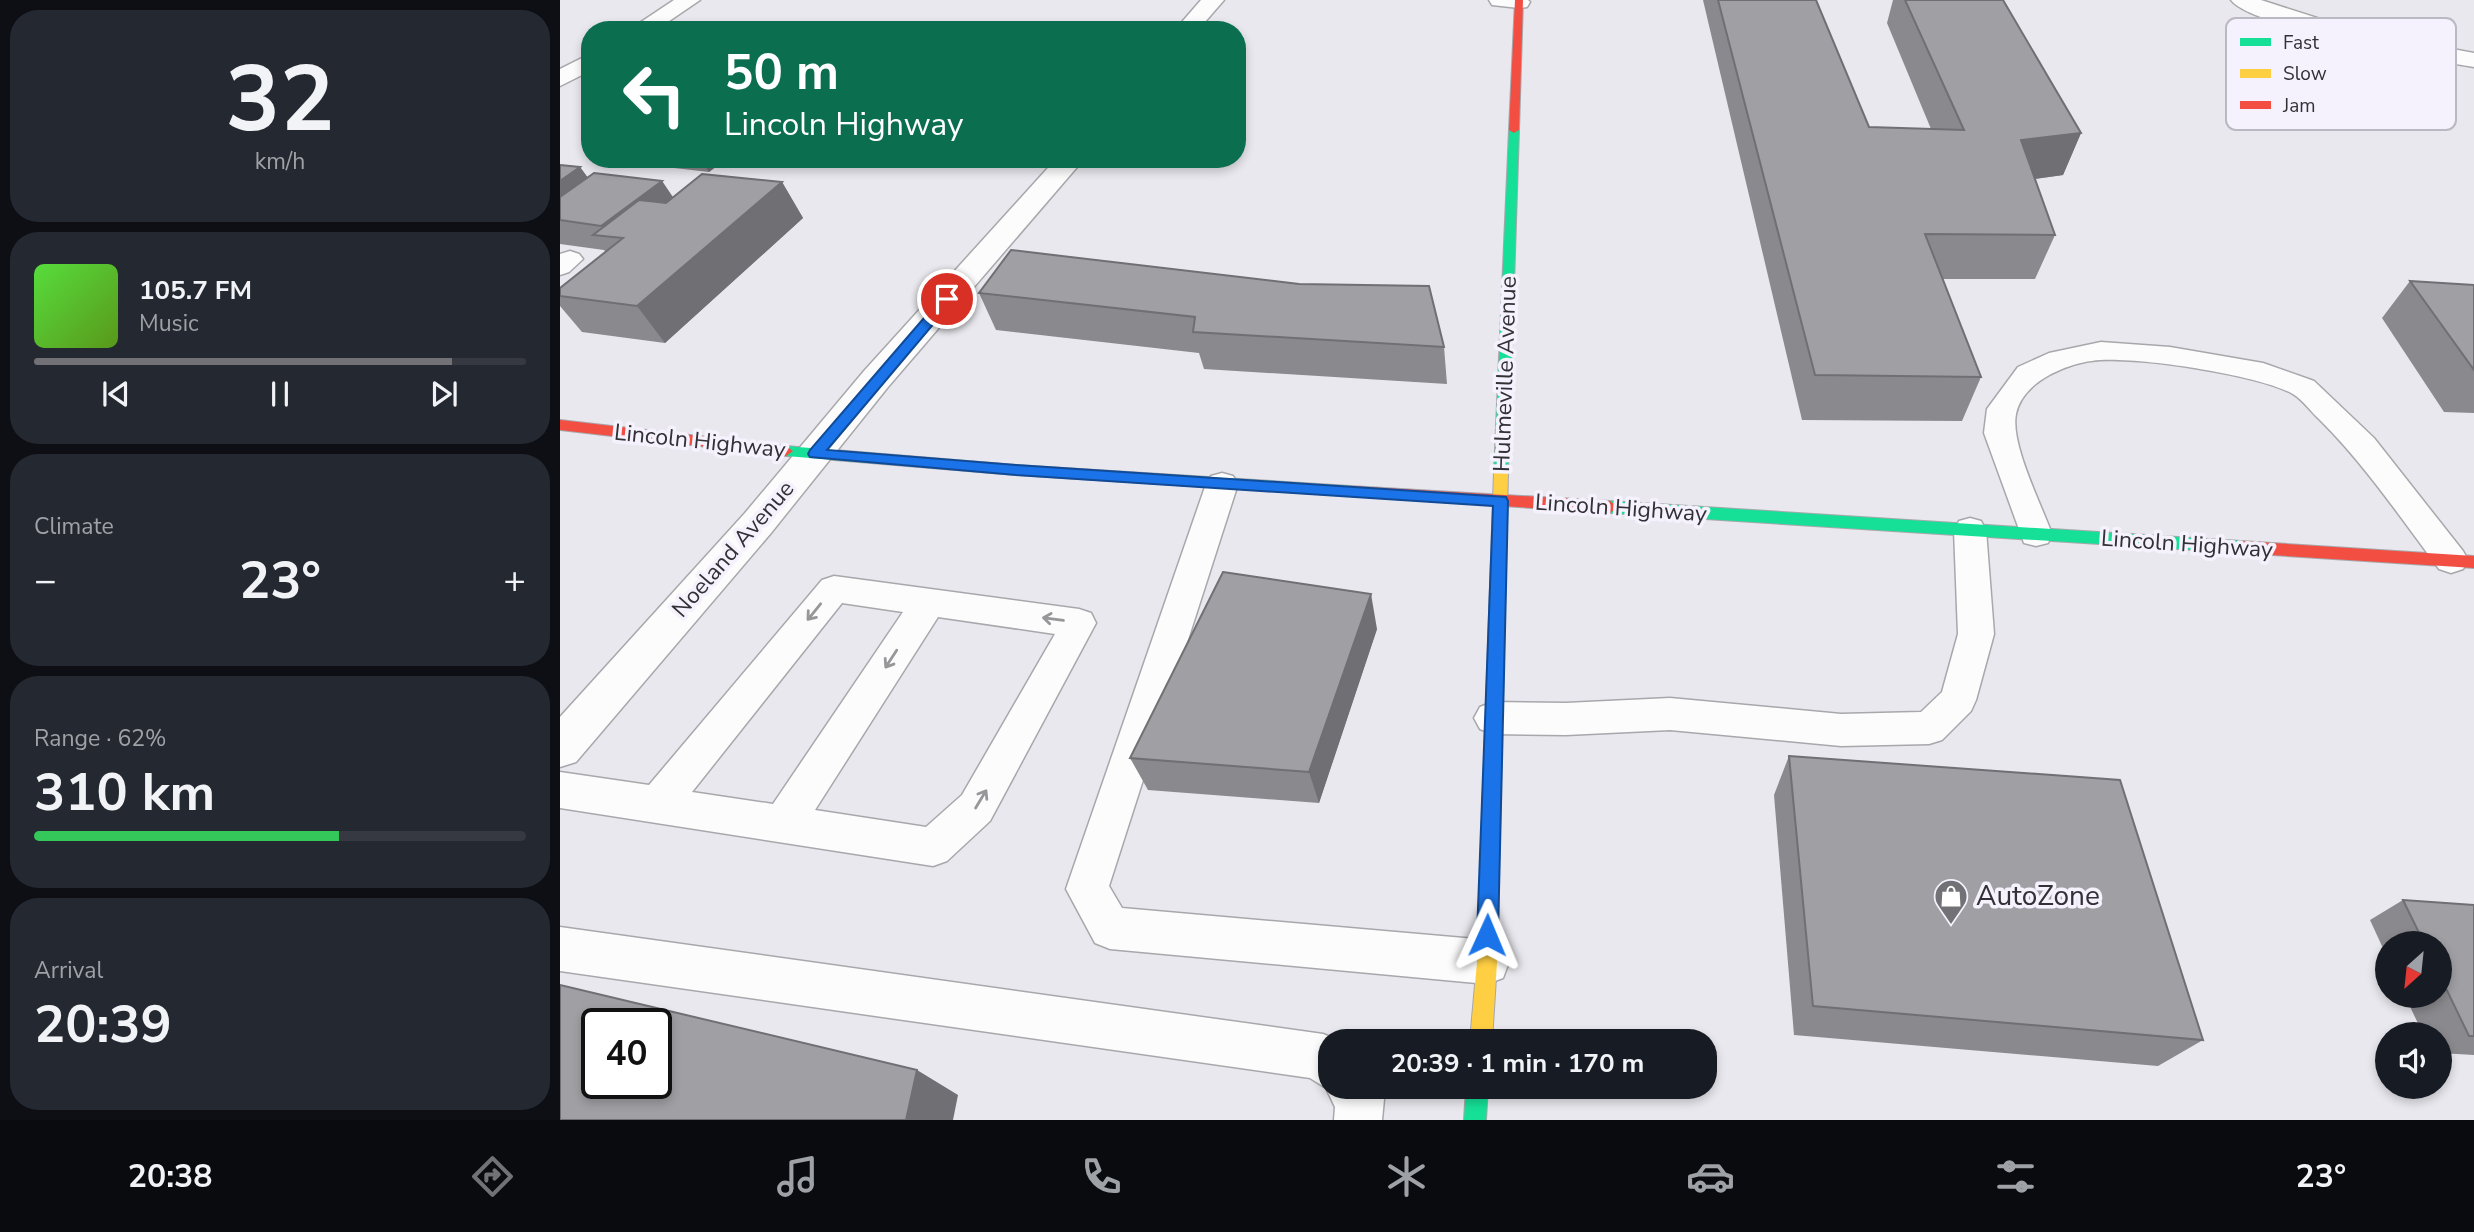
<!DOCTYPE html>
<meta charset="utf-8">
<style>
body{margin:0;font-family:"Nunito Sans",sans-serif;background:#242831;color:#f1f3f6;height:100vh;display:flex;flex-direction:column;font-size:26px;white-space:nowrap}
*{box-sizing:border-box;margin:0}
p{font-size:23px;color:#9ea1a6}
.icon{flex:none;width:38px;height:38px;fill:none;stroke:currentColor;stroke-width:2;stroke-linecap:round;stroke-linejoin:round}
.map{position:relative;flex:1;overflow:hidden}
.side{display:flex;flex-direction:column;gap:10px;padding:10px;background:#0d0f14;width:560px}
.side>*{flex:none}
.hud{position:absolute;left:21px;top:21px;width:665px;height:147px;border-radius:28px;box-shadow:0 4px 10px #0003;background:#0b6e4f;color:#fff;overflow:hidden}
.needle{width:46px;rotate:207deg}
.buttons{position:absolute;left:1815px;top:931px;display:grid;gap:14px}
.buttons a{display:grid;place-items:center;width:77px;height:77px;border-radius:50%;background:#171b24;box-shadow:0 4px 10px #0003;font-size:35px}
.speed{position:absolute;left:21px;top:1008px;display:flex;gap:14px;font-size:35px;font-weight:700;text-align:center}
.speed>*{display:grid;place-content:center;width:91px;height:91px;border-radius:50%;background:#171b24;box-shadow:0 4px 10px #0003;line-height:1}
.speed .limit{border:4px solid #111;border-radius:10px;background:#fff;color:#111}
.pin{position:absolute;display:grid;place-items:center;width:60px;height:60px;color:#fff;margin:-30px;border:4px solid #fff;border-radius:50%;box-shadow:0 2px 7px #0007}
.me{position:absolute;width:77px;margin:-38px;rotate:1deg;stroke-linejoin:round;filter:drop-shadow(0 0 5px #0008)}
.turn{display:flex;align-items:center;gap:24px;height:147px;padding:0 28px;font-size:32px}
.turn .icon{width:91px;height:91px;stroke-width:2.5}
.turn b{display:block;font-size:49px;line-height:60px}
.big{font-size:52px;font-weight:700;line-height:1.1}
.side .widget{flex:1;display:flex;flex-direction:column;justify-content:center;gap:10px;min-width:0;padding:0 24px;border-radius:28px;background:#242831}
.side .dial{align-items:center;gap:0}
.dial b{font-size:91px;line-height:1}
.song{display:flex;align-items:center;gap:21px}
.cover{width:84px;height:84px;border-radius:10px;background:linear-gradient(135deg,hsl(110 70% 55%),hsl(90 70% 35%))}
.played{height:7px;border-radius:4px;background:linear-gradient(90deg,#727176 85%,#363941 85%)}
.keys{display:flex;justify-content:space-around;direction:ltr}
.heat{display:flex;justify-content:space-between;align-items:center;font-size:38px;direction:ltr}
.charge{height:10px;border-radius:5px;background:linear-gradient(90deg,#34c759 62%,#363941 0)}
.trip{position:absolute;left:758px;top:1029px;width:399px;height:70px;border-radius:28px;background:#171b24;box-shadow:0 4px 10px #0003;font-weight:700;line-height:70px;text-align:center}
.tabs{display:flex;height:112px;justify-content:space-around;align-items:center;background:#090b0e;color:#9ea1a6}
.tabs .icon{width:49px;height:49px}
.tabs .current{color:#727176}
.tabs b{font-size:32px;color:#f1f3f6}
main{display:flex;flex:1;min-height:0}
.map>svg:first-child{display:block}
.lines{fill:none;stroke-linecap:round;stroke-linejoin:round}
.lane-casing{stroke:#a8a7ab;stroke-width:3}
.street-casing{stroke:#a8a7ab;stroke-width:3}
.fast-casing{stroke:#a8a7ab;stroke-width:2}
.slow-casing{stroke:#a8a7ab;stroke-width:2}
.jam-casing{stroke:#a8a7ab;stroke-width:2}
.lane{fill:#fcfcfc;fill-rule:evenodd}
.street{fill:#fcfcfc;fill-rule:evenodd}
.fast{fill:#16e098;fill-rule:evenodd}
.slow{fill:#ffcf43;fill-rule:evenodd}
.jam{fill:#f24e42;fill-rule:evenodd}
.wall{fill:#8a898d}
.shaded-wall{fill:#706f73}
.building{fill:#a09fa4;stroke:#706f73;stroke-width:2;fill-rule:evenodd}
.oneway{stroke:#979698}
.route{fill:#1a73e8;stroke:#114b97;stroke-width:2}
.labels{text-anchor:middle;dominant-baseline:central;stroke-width:7;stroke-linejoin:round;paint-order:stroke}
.street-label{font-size:23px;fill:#323135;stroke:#f5f2fe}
.near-poi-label{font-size:28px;fill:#323135;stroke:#f5f2fe;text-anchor:start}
.key{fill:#f5f2fe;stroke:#bab8c2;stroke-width:2}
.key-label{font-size:19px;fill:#323135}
</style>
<main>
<section class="side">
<div class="widget dial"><b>32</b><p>km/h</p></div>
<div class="widget">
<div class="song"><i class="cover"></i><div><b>105.7 FM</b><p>Music</p></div></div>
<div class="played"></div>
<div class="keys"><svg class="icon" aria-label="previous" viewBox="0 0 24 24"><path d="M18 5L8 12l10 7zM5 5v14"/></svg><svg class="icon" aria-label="pause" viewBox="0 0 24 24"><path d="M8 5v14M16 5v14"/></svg><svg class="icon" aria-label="next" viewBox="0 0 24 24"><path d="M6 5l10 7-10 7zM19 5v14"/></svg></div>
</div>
<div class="widget"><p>Climate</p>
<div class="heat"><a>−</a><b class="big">23°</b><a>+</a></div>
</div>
<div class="widget"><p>Range · 62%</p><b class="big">310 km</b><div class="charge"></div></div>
<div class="widget"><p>Arrival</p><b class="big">20:39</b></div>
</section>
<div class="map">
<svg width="1914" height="1120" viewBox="0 0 1914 1120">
<rect width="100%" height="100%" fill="#e9e8ee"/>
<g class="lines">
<defs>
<path id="lane" d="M10,251l9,3 4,5 -14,13 -9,3v-21z
M1541,342l69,5 93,16 51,18 60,57 89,113 5,9 -5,9 -12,4 -12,-4c-38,-51 -74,-104 -119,-149 -9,-8 -17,-20 -27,-26 -33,-19 -153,-37 -193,-34 -30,2 -77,20 -84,54 -6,29 25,90 36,120l-4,9 -12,3 -12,-3 -40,-110 3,-24 31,-42 31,-14z
M662,473l11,3 5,8 -129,402 13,22 365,32 16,6 6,16 -6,16 -16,6 -377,-35 -15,-6 -29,-54 140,-405 5,-8z
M1410,518l11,3 5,9 8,104 -18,66 -5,11 -29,29 -13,4 -88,2 -171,-16 -104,5 -73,-1 -13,-5 -6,-11 6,-11 13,-5 73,1 104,-5 171,16 80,-2 21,-20 16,-58 -4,-104 5,-9z
M274,576l245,33 12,4 5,10 -106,198 -43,40 -14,5 -373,-58v-36l89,13 173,-205zM282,603l61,9 -130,192 -81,-12zM378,617l117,17 -93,161 -36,32 -111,-17z
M0,927l763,107 17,7h-10v46h49l5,12 -2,21h-48l1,-13 -9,-19 -16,-10 -750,-107z"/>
<path id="street" d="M114,0h26l-44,30h-27z
M641,0h23l-26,30h-23z
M929,0h39l2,2 -3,5 -8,1 -27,-3z
M1671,0h30l100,32 113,21v14c-39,-6 -224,-40 -243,-67z
M30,54v17l-30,15v-17z
M496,159h28l-196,228 -117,146 -195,229 -16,5v-50l185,-204 119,-142z"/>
<path id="fast" d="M954,127l5,3 -11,342 -7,5 -7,-5 15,-342z
M226,446l230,19 334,21 7,5 -7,5 -334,-21 -230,-19 -7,-5z
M1050,501l631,40 8,6 -8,6 -631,-40 -8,-6z
M906,1087h22l-2,33h-22z"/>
<path id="slow" d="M941,467l7,5 -11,490 -5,79h-22l7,-79 17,-490z"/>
<path id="jam" d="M955,0h8l-4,130 -5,3 -5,-3z
M0,420l226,26 7,5 -7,5 -226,-26z
M790,486l260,15 8,6 -8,6 -260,-17 -7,-5z
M1681,541l233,15v12l-233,-15 -8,-6z"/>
</defs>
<use href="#lane" class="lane-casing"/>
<use href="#street" class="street-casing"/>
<use href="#fast" class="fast-casing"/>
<use href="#slow" class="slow-casing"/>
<use href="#jam" class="jam-casing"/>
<use href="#lane" class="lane"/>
<use href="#street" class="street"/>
<use href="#fast" class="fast"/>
<use href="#slow" class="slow"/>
<use href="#jam" class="jam"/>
</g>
<path class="wall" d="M1143,0h113l53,127 62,2 -44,-106 6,-23h110l78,133 -18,42 -28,4 20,56 -20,44h-92l38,98 -19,44 -160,-1z
M76,159h90l-17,13 -70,-8z
M0,165l20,2 8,11 74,3 11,16 109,-15 21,36 -138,125 -83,-11 -22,-26v-18l46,-36 -2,-2 -44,-6z
M451,250l433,97 3,37 -243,-15 -5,-16 -203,-23 -17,-37z
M1850,281l64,4v128l-30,-1 -62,-94z
M817,629l-58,174 -171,-13 -18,-32z
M1229,756l414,284 -45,26 -364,-31 -20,-240z
M1843,900l71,5v150l-34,-2v-19h-17l-18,-38h35v-53h-53v14l-17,-37z"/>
<path class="shaded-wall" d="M1521,133l-18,42 -59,8 17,-43z
M141,159h25l-17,13z
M20,167l19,26 -39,27v-39z
M102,181l17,26 -70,30 -8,-11z
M222,182l21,36 -138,125 -28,-37z
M811,594l6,35 -58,174 -10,-31z
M357,1070l41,25 -5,25h-47z"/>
<path class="building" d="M1158,0h98l53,127 95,3 -59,-130h98l78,133 -60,7 34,95 -130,-1 56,143 -166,-2z
M0,165l20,2 -20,14z
M34,173l68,8 -61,45 -41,-6v-23z
M142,174l80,8 -145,124 -77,-10v-8l63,-50 -30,-3 46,-35 27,3z
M451,250l288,34 130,2 15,61 -251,-15 2,-15 -216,-24z
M1850,281l64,4v85z
M663,572l148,22 -62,178 -179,-14z
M1229,756l331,24 83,260 -390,-34z
M1843,900l71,5v131h-5l-29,-60v-33h-16z
M0,985l357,85 -11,50h-346zM37,1024h59v59h-59z"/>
<defs><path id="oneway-shaft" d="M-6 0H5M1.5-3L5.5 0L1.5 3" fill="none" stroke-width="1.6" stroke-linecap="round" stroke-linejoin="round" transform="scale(1.75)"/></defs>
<g class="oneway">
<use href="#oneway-shaft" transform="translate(254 612) rotate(129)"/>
<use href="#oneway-shaft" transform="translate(493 619) rotate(-172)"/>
<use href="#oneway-shaft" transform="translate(331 659) rotate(123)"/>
<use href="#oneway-shaft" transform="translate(421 799) rotate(-59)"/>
</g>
<path class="route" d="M387,295l6,4 -1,3 -125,148 189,15 490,32 2,4 -10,434 -3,7 -8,3 -7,-3 -3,-7 16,-429 -477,-31 -206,-18 -2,-3 2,-4 133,-154z"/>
<defs>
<symbol id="shop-pin" viewBox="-11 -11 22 30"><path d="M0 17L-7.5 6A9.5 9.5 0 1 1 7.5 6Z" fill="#727176" stroke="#f5f2fe"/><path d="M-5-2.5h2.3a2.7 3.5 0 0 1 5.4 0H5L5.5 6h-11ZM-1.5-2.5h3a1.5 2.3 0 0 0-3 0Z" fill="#fff"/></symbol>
</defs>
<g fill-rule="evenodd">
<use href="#shop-pin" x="1372" y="877" width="38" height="52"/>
</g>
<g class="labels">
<g class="street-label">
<text transform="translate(945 374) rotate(-88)">Hulmeville Avenue</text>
<text transform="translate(140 441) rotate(6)">Lincoln Highway</text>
<text transform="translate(1061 508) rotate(4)">Lincoln Highway</text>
<text transform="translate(1627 544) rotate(4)">Lincoln Highway</text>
<text transform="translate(173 549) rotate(-49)">Noeland Avenue</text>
</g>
<g class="near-poi-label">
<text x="1416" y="896">AutoZone</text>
</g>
</g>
<rect x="1666" y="18" width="230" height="112" rx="10" class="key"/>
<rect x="1680" y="38" width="31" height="8" fill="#16e098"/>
<rect x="1680" y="69" width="31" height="9" fill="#ffcf43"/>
<rect x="1680" y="101" width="31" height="8" fill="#f24e42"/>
<g class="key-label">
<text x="1723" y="49">Fast</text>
<text x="1723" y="80">Slow</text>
<text x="1723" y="112">Jam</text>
</g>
</svg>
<div class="buttons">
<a><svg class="needle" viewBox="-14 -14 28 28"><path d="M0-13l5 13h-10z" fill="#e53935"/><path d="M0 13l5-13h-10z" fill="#9ea1a6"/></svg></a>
<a><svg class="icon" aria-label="sound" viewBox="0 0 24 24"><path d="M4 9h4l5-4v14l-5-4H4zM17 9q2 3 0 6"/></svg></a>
</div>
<div class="speed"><div class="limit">40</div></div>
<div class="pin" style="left:387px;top:299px;background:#d93025"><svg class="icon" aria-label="arrive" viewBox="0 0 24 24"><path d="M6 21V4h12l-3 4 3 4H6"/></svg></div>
<svg class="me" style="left:927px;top:935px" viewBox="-20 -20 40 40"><path d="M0-17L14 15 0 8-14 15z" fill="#1a73e8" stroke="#fff" stroke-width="4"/></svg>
<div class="trip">20:39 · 1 min · 170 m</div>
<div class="hud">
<div class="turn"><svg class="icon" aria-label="left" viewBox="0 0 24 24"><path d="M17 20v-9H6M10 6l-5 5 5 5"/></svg><div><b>50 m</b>Lincoln Highway</div></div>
</div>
</div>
</main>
<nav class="tabs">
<b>20:38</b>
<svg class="icon current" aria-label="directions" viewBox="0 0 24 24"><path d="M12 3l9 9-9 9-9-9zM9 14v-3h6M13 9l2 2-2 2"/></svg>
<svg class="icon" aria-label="music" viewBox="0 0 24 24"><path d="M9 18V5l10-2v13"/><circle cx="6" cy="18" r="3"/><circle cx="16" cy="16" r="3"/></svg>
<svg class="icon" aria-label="phone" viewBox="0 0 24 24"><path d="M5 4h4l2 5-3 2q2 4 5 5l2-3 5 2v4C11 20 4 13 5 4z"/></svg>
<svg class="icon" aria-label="climate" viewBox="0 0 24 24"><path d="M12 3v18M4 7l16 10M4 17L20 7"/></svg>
<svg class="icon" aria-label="car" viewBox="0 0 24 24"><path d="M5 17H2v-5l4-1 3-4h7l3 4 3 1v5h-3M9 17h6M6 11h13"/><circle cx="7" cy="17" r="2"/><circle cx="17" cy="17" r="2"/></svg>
<svg class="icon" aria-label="filters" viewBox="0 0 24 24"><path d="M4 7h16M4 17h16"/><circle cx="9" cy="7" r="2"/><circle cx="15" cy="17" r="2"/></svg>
<b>23°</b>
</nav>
